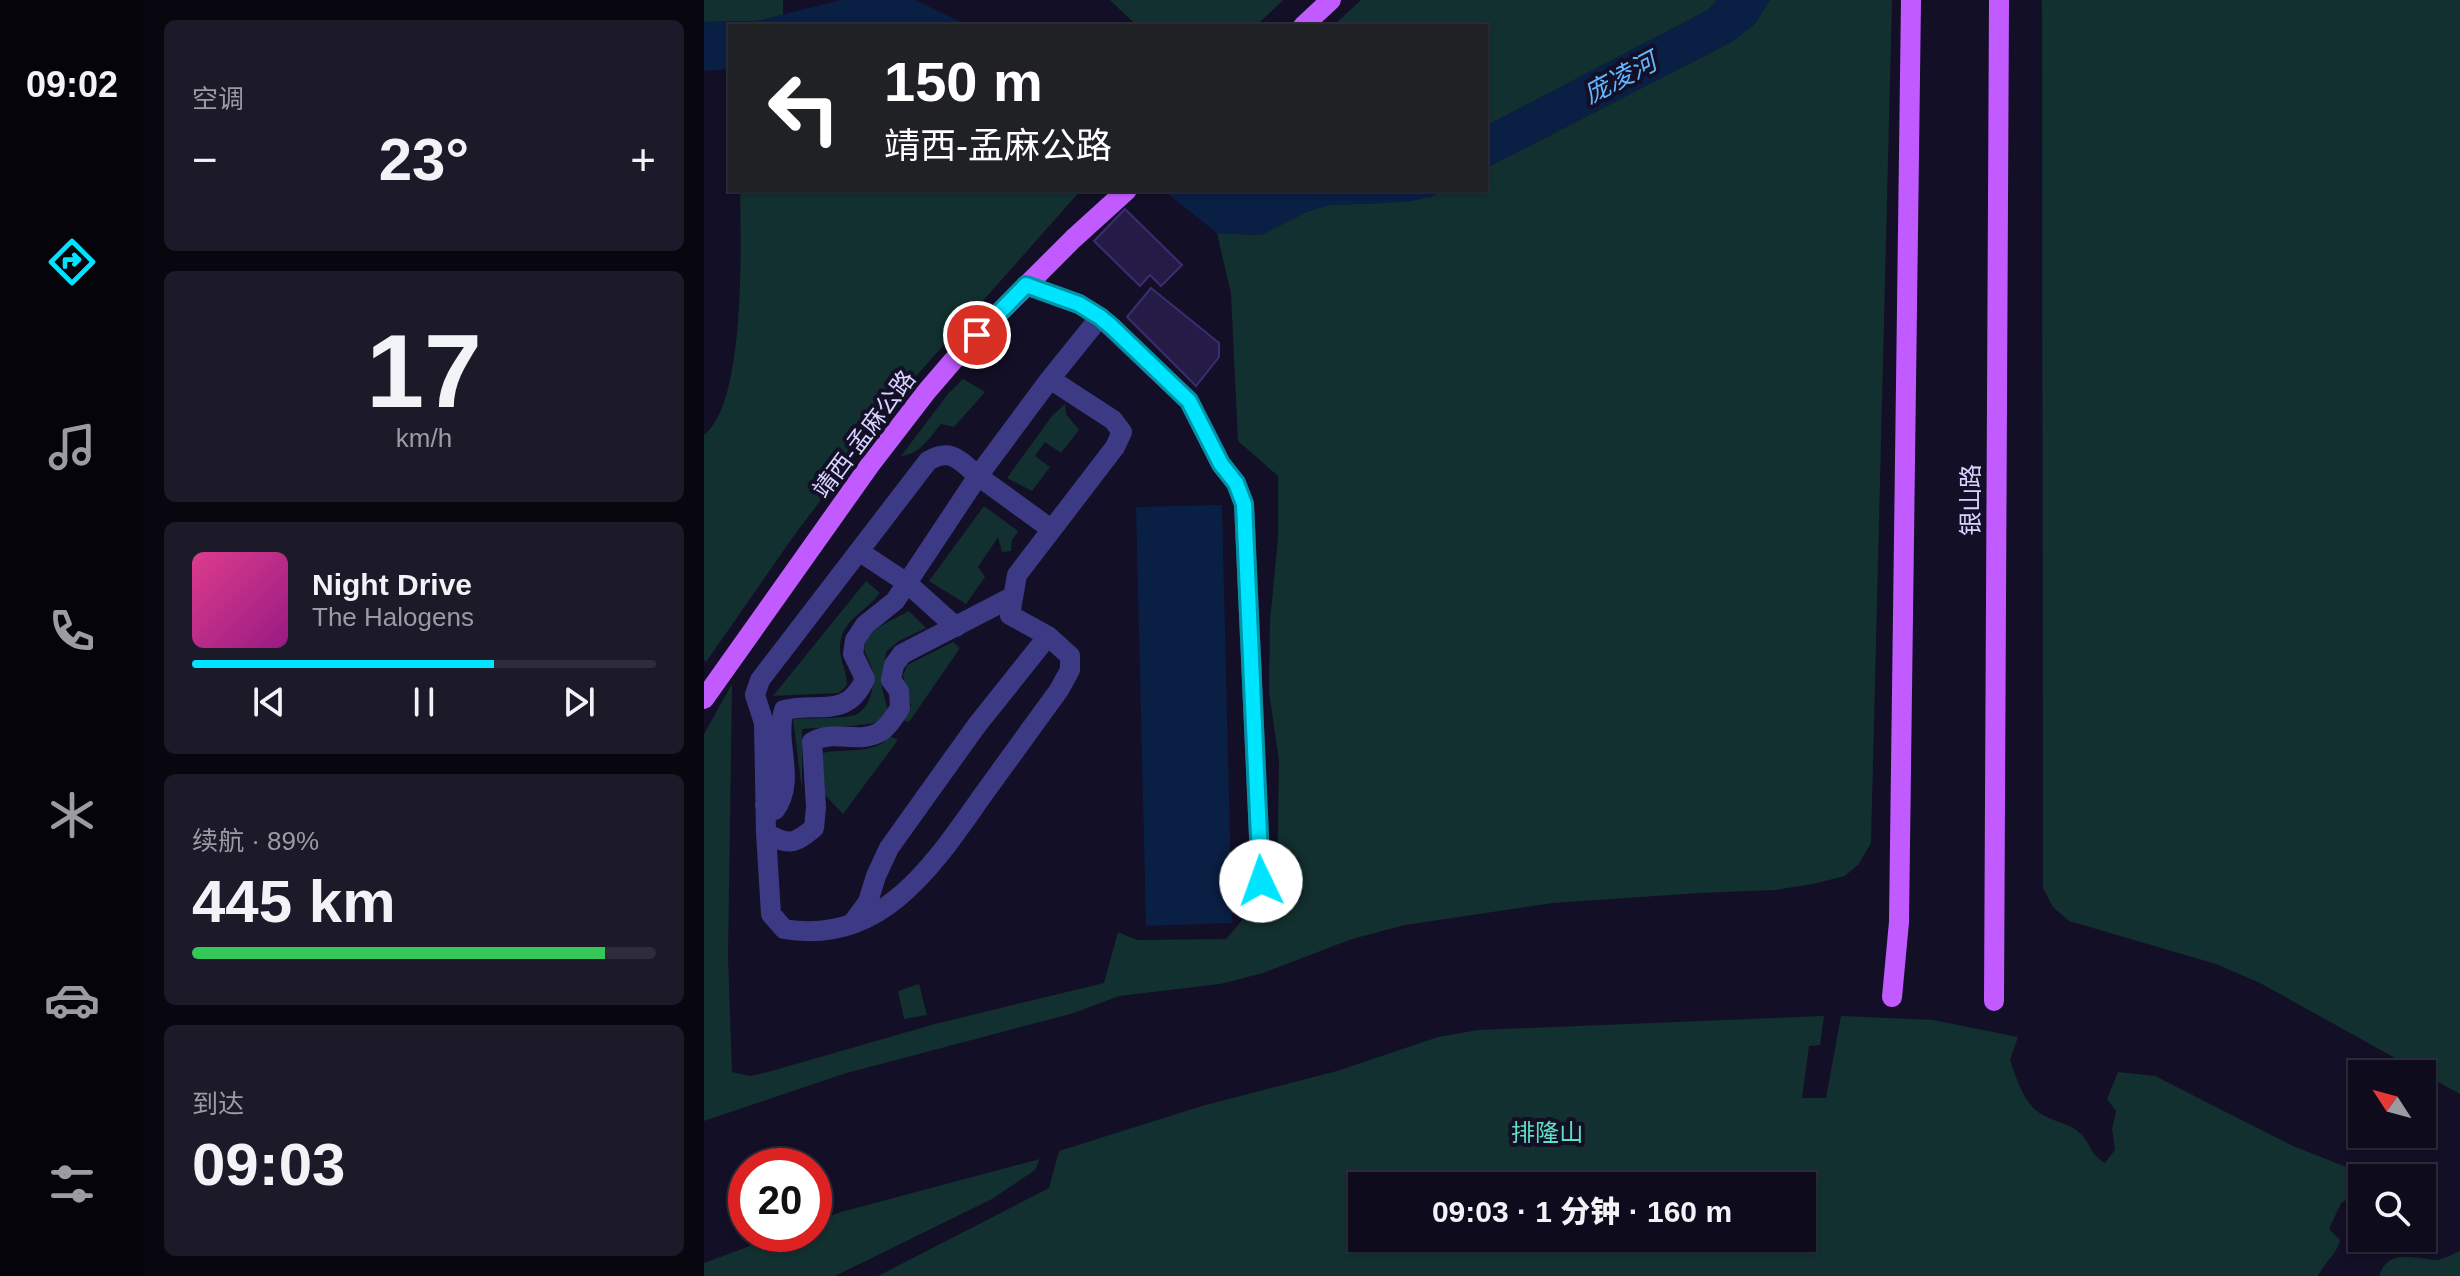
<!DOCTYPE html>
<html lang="zh">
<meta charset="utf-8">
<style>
body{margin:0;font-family:Arial,"Noto Sans SC",sans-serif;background:#1c1929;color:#f1f3f6;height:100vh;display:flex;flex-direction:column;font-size:30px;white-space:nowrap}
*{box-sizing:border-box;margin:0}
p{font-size:26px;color:#9b9ba3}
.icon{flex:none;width:44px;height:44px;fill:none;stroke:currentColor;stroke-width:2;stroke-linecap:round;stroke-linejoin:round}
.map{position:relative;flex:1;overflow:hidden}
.drawer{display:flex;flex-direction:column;gap:20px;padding:20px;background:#08060f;width:560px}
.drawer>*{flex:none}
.banner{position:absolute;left:24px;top:24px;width:760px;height:168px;border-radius:0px;box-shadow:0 2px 6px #0004,0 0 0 2px #2e2b3b;background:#202124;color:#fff;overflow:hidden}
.needle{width:52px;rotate:306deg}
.buttons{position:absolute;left:1644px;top:1060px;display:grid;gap:16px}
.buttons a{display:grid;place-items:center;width:88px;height:88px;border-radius:0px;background:#0e0b1c;box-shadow:0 2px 6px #0004,0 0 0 2px #2e2b3b;font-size:40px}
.speed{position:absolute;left:24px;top:1148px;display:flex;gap:16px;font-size:40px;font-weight:700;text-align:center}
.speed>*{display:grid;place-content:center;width:104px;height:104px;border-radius:50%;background:#0e0b1c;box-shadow:0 2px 6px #0004,0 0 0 2px #2e2b3b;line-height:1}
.speed .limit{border:12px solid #d22;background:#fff;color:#111}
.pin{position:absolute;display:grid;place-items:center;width:68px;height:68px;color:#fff;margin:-34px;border:4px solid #fff;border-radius:50%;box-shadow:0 2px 8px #0007}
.me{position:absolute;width:88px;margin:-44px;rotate:357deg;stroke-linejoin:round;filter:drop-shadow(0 0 6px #0008)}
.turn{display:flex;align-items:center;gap:28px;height:168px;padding:0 24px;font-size:36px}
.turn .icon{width:104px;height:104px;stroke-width:2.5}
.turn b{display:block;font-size:56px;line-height:68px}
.big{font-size:60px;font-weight:800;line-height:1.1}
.drawer .tile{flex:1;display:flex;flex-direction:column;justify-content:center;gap:12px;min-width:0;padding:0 28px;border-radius:12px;background:#1c1929}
.drawer .dial{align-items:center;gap:0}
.dial b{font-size:104px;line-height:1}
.song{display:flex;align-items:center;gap:24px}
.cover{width:96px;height:96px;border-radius:12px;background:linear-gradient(135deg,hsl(330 70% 55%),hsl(310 70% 35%))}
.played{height:8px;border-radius:4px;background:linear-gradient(90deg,#00e5ff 65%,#2e2b3b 65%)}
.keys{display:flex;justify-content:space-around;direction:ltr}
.heat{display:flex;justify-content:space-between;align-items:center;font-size:44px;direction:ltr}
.charge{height:12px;border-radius:6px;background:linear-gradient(90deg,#34c759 89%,#2e2b3b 0)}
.trip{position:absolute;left:644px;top:1172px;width:468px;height:80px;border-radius:0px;background:#0e0b1c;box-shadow:0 2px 6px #0004,0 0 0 2px #2e2b3b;font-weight:800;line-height:80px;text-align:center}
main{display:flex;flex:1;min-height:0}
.dock{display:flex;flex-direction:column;width:144px;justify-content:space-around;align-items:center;background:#06040b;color:#9b9ba3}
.dock .icon{width:56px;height:56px}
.dock .active{color:#00e5ff}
.dock b{font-size:36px;color:#f1f3f6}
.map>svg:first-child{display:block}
.green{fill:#12302f;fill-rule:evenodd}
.water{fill:#0a1f44}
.building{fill:#241b47;stroke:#3b2d73;stroke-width:2}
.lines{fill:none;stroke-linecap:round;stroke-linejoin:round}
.minor{stroke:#3d3a85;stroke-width:20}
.major{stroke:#c25bff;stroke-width:20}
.route-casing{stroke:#0095a6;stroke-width:20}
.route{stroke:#00e5ff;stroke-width:14}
.labels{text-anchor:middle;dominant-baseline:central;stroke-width:8;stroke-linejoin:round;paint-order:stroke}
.street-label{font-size:24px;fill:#d9d4ff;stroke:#130f26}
.park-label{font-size:24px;fill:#5fe0c0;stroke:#130f26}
.water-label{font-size:26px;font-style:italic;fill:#62b6ff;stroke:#130f26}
</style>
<main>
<nav class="dock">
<b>09:02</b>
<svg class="icon active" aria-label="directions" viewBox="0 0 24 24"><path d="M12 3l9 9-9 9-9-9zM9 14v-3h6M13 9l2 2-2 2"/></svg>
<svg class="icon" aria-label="music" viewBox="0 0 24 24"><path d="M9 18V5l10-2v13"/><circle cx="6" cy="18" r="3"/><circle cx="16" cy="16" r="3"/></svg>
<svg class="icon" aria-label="phone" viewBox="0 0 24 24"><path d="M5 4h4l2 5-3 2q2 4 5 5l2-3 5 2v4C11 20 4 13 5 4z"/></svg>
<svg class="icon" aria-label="climate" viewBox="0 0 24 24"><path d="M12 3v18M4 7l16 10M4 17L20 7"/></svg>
<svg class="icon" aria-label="car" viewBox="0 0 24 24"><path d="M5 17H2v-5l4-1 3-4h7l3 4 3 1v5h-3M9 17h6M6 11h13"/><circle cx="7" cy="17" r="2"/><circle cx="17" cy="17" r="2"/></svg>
<svg class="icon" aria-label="filters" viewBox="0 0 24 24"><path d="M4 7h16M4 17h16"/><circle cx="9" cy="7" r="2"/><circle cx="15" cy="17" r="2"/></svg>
</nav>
<section class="drawer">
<div class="tile"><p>空调</p>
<div class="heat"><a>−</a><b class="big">23°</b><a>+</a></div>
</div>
<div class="tile dial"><b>17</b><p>km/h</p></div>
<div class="tile">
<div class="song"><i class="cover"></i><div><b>Night Drive</b><p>The Halogens</p></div></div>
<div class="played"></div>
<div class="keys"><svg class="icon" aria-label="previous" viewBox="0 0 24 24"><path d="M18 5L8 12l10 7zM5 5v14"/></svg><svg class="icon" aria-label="pause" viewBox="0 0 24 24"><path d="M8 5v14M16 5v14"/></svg><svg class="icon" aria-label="next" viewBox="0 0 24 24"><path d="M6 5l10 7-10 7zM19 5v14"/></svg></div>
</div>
<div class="tile"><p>续航 · 89%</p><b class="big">445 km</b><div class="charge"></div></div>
<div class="tile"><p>到达</p><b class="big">09:03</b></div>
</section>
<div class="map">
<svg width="1756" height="1276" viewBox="0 0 1756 1276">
<rect width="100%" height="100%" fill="#130f26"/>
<path class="green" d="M0,0h79v15l-26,6 -53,1z
M406,0h173l-27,26h-119z
M657,0h356l-9,10 -222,116v-100h-153z
M1066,0h122l-21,843 -13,22 -13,11 -32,8 -38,6 -76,3 -146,10 -148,22 -53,14 -89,34 -43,11 -101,12 -45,17 -231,61 -139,47v-387l28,-50 -4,273 4,115 18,4 18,-4 167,-48 169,-41 14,-51 19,8 89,-1 24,-28 10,-2 5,-19 12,-2 2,-127 -10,-69 1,-71 8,-83v-62l-40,-35 -7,-147 -14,-61 44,2 47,-24 22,-6 52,-2 49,-6 13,-7h42v-22l247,-127z
M1338,0h418v1094l-200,-111 -44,-19 -147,-43 -16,-14 -10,-19z
M36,190h341l-178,201 -110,146 -87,125 -2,-3v-224c42,-31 37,-194 36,-245z
M259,379l22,13 -31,35 -13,-3c-12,14 -20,30 -40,32l47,-62z
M361,404l1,10 13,16 -18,23 -16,-11 -10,14 15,11 -18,24 -25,-13 45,-62z
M280,506l34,25 -6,9 -1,11 -9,1 -4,-15 -20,30 7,10 -19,27 -37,-23z
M162,581l14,12c-14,19 -40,27 -40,55 0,13 7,24 7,37l-8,8 -66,3z
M205,611l17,17 -27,13 -13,11 -4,36 6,23c-1,1 -7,9 -8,10 -7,5 -65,7 -78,8v61l-9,-71c15,-1 49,0 62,-4 17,-7 21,-34 16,-49 -4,-12 -11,-16 -3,-28 7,-12 29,-20 41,-27z
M249,642l7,6 -51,74 -7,-2 9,-14 -8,-30 4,-11z
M186,736l8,4 -55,74 -18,-19 -3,-42c22,-5 54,2 68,-17z
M215,984l8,31 -23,4 -6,-28z
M1120,1016l-4,29 -11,1 -7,52h24l15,-82 92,4 85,17 -8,23c7,19 13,43 31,54 13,8 29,9 40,20 11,11 7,18 24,29l10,-13 -3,-21 4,-18 -9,-12 11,-27 37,4 138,70 81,32h-12v13l-21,12 -12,26 11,11c-3,14 -16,23 -22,36h-1440l171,-88 10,-37 143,-45 135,-35 101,-34 40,-7zM658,1186h440v52h-440z
M336,1159l-5,11 -43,29 -157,77h-131v-13l78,-29h32v-12l27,-10z
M1756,1251v25h-81c9,-28 35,-18 56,-16 8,0 17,-6 25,-9z"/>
<path class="water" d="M137,0h74l55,26h-240v43l-26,2v-49l53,-1z
M1013,0h53l-15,24 -22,17 -247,127v-42l222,-116z
M459,190h67l8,3 18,-3h188l-13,7 -25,5 -76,3 -22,6 -47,24 -44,-2z
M518,505l10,418 -86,3 -10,-419z"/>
<path class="building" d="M421,209l57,56 -21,21 -11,-11 -10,11 -46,-45z
M447,288l68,55v14l-23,29 -69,-69z"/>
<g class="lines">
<path class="minor" d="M322,285l53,19 21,13 89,84 32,63 15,19 8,21 17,377
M346,379l63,41 9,12 -7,15 -98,128 -7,40 38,21 22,20v14l-11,20c-26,36 -53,73 -79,109 -48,68 -100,147 -196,130l-13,-15 -5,-81 -2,-110 -9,-28 5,-15 168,-219c24,-14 32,0 50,15l72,-97 50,-62
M156,552l47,31 49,44
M61,805l10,5c22,-31 -1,-67 9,-100 36,-8 63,9 81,-31l-12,-25 2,-14 10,-15 30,-24 83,-125 73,53
M62,833c23,13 28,11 48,-5l2,-21 -4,-65c21,-13 45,2 66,-9 9,-4 16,-16 22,-25l-1,-17 -8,-11 3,-15 8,-11 110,-57
M150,921l14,-19 8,-26 13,-28 88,-123 71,-89"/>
<path class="major" d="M599,26l28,-26
M0,699l166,-234 57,-74 37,-43 109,-109 54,-49
M1188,997l7,-75 12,-922
M1290,1001l5,-1001"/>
</g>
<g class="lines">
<defs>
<path id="route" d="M273,335l49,-50 53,19 21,13 12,10 77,74 32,63 15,19 8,21 17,377"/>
</defs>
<use href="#route" class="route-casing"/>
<use href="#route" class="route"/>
</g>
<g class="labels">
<g class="street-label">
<text transform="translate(160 434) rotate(-53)">靖西-孟麻公路</text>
<text transform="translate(1266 500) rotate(-90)">银山路</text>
</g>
<g class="park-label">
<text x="843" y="1132">排隆山</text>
</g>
<g class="water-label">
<text transform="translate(916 78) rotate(-28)">庞凌河</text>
</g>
</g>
</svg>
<div class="buttons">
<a><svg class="needle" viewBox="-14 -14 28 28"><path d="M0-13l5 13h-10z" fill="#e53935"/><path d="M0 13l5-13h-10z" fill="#9b9ba3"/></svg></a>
<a><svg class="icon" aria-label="search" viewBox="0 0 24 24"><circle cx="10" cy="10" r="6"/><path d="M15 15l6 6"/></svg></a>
</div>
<div class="speed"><div class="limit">20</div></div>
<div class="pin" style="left:273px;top:335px;background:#d93025"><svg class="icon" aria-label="arrive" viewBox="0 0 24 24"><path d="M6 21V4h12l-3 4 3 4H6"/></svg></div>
<svg class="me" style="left:557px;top:881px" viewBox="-20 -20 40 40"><circle r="19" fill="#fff"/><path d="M0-13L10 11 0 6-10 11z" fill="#00e5ff"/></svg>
<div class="trip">09:03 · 1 分钟 · 160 m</div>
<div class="banner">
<div class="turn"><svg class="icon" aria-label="left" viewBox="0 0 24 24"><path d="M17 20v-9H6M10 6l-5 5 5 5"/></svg><div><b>150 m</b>靖西-孟麻公路</div></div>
</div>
</div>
</main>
